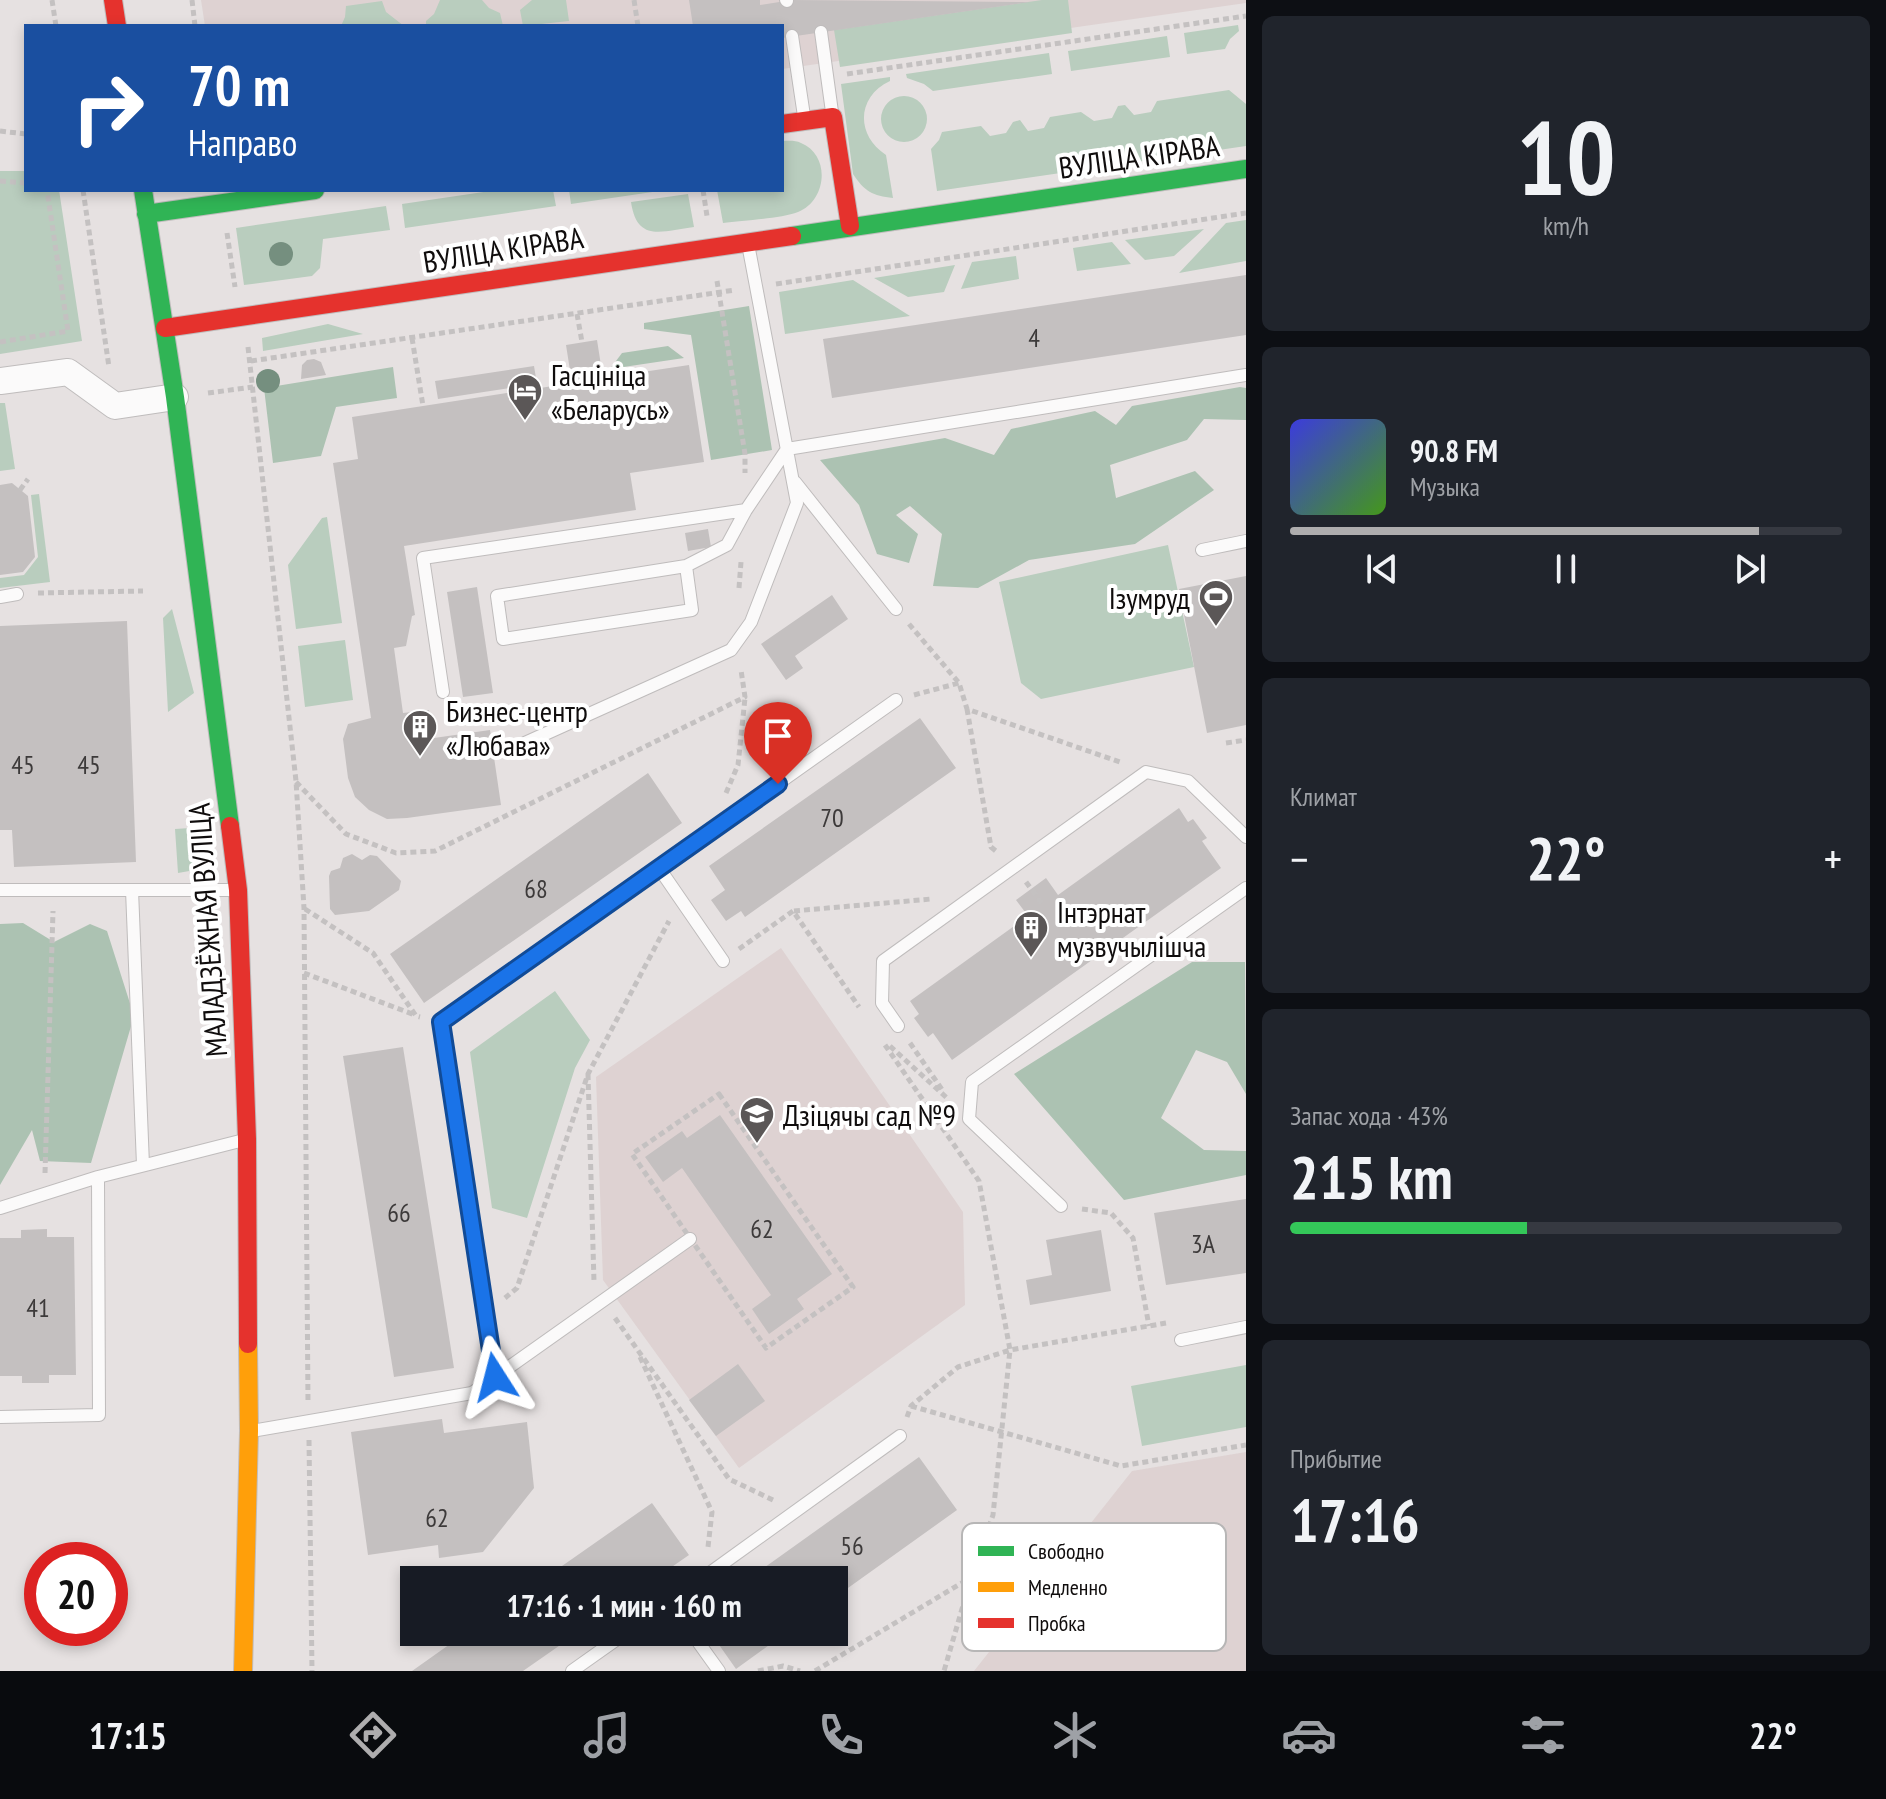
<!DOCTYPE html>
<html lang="ru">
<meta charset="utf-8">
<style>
body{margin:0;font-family:"PT Sans Narrow",sans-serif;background:#20242c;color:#f1f3f6;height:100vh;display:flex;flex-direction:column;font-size:30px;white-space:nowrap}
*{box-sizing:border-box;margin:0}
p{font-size:26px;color:#9ea1a6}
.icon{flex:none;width:44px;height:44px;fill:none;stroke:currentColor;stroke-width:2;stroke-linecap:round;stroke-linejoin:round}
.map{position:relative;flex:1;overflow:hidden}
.sheet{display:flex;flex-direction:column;gap:16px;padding:16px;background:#0d0f14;width:640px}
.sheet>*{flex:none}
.guide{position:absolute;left:24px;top:24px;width:760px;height:168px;border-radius:0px;box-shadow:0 4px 12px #0003;background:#1a4fa0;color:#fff;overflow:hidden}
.speed{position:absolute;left:24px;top:1542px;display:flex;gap:16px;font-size:40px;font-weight:700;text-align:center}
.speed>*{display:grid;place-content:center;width:104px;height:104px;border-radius:50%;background:#171b24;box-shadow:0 4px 12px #0003;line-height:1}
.speed .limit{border:12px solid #d22;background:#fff;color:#111}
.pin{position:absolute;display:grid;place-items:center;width:68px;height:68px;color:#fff;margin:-82px -34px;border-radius:50% 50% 50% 0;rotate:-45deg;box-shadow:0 0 8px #0007}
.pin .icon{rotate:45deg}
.me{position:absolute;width:88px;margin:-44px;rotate:351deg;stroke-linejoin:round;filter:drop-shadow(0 0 6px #0008)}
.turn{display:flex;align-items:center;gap:28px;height:168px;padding:0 32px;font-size:36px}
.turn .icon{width:104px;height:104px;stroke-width:2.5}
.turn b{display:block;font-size:56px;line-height:68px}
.big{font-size:60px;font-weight:800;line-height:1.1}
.sheet .card{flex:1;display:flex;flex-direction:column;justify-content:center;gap:12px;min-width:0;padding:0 28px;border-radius:12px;background:#20242c}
.sheet .dial{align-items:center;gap:0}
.dial b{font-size:104px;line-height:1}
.song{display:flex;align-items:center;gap:24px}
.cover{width:96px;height:96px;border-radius:12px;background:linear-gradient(135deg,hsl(240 70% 55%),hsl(100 70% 35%))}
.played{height:8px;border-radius:4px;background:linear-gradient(90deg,#aeadae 85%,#363941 85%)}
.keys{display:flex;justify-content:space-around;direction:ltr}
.heat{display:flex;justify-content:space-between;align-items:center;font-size:44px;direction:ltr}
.charge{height:12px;border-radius:6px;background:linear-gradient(90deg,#34c759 43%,#363941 0)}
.trip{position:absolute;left:400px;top:1566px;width:448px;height:80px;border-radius:0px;background:#171b24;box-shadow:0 4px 12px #0003;font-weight:800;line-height:80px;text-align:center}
.tabs{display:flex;height:128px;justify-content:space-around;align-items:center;background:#090b0e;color:#9ea1a6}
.tabs .icon{width:56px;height:56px}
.tabs .current{color:#aeadae}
.tabs b{font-size:36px;color:#f1f3f6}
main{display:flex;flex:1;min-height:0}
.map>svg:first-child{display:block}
.built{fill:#ded2d2}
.green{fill:#b9cdbe}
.forest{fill:#acc2b2}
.building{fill:#c4c0c0}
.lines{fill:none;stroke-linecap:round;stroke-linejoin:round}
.lane-casing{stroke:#bfbcbc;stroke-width:14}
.street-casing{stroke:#bfbcbc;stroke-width:28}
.fast-casing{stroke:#bfbcbc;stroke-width:20}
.slow-casing{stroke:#bfbcbc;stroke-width:20}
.jam-casing{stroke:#bfbcbc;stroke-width:20}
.path{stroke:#c4c1c1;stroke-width:5;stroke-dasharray:6 4;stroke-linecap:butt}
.lane{stroke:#fbfafa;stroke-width:12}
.street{stroke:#fbfafa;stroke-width:26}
.fast{stroke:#30b455;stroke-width:18}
.slow{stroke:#ff9f0a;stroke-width:18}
.jam{stroke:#e5322d;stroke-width:18}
.tree{fill:#758f7f}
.route-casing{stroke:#114b97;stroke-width:20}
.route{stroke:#1a73e8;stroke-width:14}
.labels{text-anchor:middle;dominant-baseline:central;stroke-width:8;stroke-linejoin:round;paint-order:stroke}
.number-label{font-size:26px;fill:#3d3a3a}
.street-label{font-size:30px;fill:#100d0d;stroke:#fff}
.poi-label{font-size:30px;fill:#100d0d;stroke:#fff;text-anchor:start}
.key{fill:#fff;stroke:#b7b6b6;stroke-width:2}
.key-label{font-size:22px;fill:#100d0d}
</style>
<main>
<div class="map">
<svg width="1246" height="1671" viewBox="0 0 1246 1671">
<rect width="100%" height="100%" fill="#e6e1e1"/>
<path class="built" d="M201,0h1045v3l-464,66v-43h-577z
M781,948l182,264 2,93 -226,163 -136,-188 -7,-203z
M1246,1452v219h-272l158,-200z"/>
<path class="green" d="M440,0h42l7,8 11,5 3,13h-77v-5l8,-7z
M532,0h34l3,21 -46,5 -3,-16z
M1042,0h26l4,33 -232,34 -6,-37z
M382,1l4,11 18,14h-63l4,-9 1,-11z
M1238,25l1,6 -9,8 -5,10 -38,5 -3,-21z
M1167,36l3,21 -99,14 -3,-20z
M1049,53l3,21 -119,17 -9,-7 -17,-6 -1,-4z
M890,77v4c-33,15 -35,54 -4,74l7,43c-20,-2 -29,-7 -40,-24l-12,-90z
M1229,90l17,14v42l-309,45 -6,-42 8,-9 3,-8 39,-6 9,10 16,-3 7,-11 7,-2 8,11 16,-3 6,-11 31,-5 13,9 18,-3 6,-12 7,-1 9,10 17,-3 6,-11z
M881 119a23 23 0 1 1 46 0a23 23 0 1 1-46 0Z
M782,141c6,0 13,-1 19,2 30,12 26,58 -3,69 -18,7 -55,8 -75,11l-6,-33h65z
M0,171h26v19h33l23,151 -82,13z
M497,190h56l3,16 -151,22 -3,-24z
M569,190h97l-95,14z
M688,194l6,33c-32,4 -57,16 -63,-25z
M386,206l4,24 -67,9 -3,29 -8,8 -68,9 -8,-57z
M1246,220v41l-67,12 47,-50z
M1204,229l-30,27 -29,4 -20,-20z
M1112,242l19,22 -54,7 -4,-23z
M1016,256l3,23 -58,10 11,-27z
M955,265l-11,27 -36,5 -34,-19z
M853,280l57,36 -125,18 -6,-42z
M328,324l35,10 -100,17 -1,-13z
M0,403h5l10,66 -15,2z
M39,494l11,88 -50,6v-10l24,-3 14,-18 -7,-62z
M327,517l15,106 -46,6 -8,-64 34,-47z
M1168,545l26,122 -153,32 -20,-16 -22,-101z
M172,609l22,84 -26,19 -5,-94z
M345,640l8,60 -48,7 -7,-61z
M190,828l15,13 1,16 -11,13 -17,3 -3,-44z
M555,991l35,49 -15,28 -48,150 -35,-10 -22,-156z
M1246,1365v62l-104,19 -11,-60z"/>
<path class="forest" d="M749,306l23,144 -61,10 -20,-125 -47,-6v-6z
M668,346l16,12 -74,11 12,-16z
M393,367l4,31 -61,9 -15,49 -48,7 -9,-75z
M1240,387l6,1v32l-42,-1 -17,21 -77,25 6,33 79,-27 19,19 -79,54 -106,16 -51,28 -45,-2 9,-52 -32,-28 -14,9 22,19 -9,29 -32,-9 -18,-49 -39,-45 125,-22 49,17 17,-26 84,-18 21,14 16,-19z
M23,923l31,19 36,-18 17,7 27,85 -43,147 -51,-2 -8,-31 -32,55v-261z
M1192,962h53l1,132 -19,-32 -31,-12 -35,68 43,32 42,1v24l-122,25 -110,-126z"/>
<path class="building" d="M689,0h71v5l32,-5 238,2 -248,36v-12h-89z
M1246,275v60l-414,63 -9,-59z
M597,340l6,38 86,-13 15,97 -74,11 6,37 -232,36 11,69 -3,1 -6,30 -12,2 9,65 26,-3 5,28 56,-8 11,75 -94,13 -20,1 -18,-9 -14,-13 -7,-19 -5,-39 5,-15 23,-6 -38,-255 25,-4 -6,-42 220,-34 -6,-38z
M314,359l7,3 5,13 -25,4 1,-14 5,-5z
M534,366l3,18 -99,15 -3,-18z
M12,483l16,13 7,61 -12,15 -23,3v-90z
M708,529l3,18 -23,4 -3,-18z
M1246,576v149l-39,8 -28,-144z
M477,587l16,106 -30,4 -16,-105z
M832,595l16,24 -53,37 8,12 -17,12 -25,-36z
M127,621l9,241 -122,5 -2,-37h-12v-204z
M920,718l36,50 -211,149 -4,-6 -15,10 -15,-21 14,-10 -16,-24z
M648,773l34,50 -258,180 -34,-49z
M1179,808l9,14 5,-3 14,19 -5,3 19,27 -269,192 -19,-27 -5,4 -14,-19 5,-4 -9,-13 118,-85 -12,-16 30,-22 12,17z
M352,854l10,6 8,-5 7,1 24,25 -2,9 -30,21 -34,4 -5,-6 -1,-33 2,-5 9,-3 3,-10z
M403,1047l51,321 -60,9 -51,-321z
M720,1115l112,159 -35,25 7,10 -35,25 -17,-25 19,-14 -89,-127 -19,14 -18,-25 37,-26 5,7z
M1246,1199v74l-80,12 -12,-72z
M47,1229v8h27l2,138h-27v8h-27v-7h-22v-138h21v-8z
M1101,1230l10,61 -81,14 -4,-25 26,-5 -6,-35z
M738,1364l27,37 -49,35 -27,-36z
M442,1419l2,14 83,-11 7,66 -51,64 -44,6 -1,-13 -70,10 -17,-123z
M919,1457l38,53 -123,88v-18h-87z
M652,1503l37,52 -36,25h-111z
M467,1632h112l-56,39h-111z
M710,1632h77l-51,37z"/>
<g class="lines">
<defs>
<path id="lane" d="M786,0l1,1
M821,32l11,80
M792,36l12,80
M795,482l101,127
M1202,550l44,-9
M686,566l6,44 -189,29 -6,-43 189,-30 41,-21 19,-35
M0,597l17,-3
M443,692l-20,-134 323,-48 41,-61 459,-74
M525,743l206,-93 20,-28 46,-119 -49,-259
M659,868l64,93
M0,890h235
M132,890l11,275
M898,1026l-16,-23 1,-42 263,-189 42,9 58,56
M1061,1206l-92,-87 3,-37 274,-194
M0,1208l98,-31 146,-37
M1181,1340l65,-13
M495,1377l195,-138
M0,1417l99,-2 -1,-238
M252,1431l220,-38 23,-16 -54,-355 455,-322
M700,1580l200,-144
M691,1632l28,39
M572,1671l55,-39"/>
<path id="street" d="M0,381l68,-9 47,34 60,-9"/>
<path id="fast" d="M143,190l32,207 55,429
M146,214l169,-24
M792,236l454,-67"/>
<path id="slow" d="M243,1671l6,-240 -1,-87"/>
<path id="jam" d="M113,0l4,26
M782,124l51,-7 17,109
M165,328l627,-92
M230,826l8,64 9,249 1,205"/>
</defs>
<use href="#lane" class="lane-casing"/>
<use href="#street" class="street-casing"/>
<use href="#fast" class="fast-casing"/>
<use href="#slow" class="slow-casing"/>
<use href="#jam" class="jam-casing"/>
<path class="path" d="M52,0l4,26
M192,0l3,26
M634,0l4,26
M847,74l399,-58
M0,131l26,3
M0,181l26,2
M83,190l26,177
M703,190l4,26
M227,233l8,54
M717,281l28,173v19
M776,284l470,-71
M577,314l5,28
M412,338l11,68
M0,342l68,-11 -21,-141
M248,347l48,434 8,127 4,494
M251,361l484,-71
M208,393l45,-6
M20,490l8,-11
M739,588l2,-26
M38,593l105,-2
M909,624l50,59 8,26 156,54
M914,695l45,-12
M967,709l24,138 6,5
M1226,743l20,-3
M296,782l50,52 50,19 39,-2 310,-154 -4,-27
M726,793l12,-28 7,-67
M1026,882l17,23
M305,909l68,44 43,63 4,1
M794,911l137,-12
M739,949l54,-38 66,96
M304,973l111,42
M910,1043l33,48
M885,1045l94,136 31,169 -17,165 -22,63 -27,93
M890,1046l58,53
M588,1074l6,208
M719,1094l134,193 -87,61 -134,-194z
M45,1173l8,-262
M1082,1209l29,4 22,25 16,88
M505,1298l12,-10 71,-214 81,-153
M615,1318l114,161 44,21
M640,1357l72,155 -4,35
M911,1406l210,60 125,-21
M907,1417l4,-11 47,-39 52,-17 156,-27
M309,1440l3,231
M758,1671l25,-5 17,5
M815,1671l155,-93"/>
<use href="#lane" class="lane"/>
<use href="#street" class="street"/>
<use href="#fast" class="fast"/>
<use href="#slow" class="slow"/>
<use href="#jam" class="jam"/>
</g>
<g class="tree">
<circle cx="281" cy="254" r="12"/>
<circle cx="268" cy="381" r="12"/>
</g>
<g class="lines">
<defs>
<path id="route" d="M495,1377l-54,-355 337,-238"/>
</defs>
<use href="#route" class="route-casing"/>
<use href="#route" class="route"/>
</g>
<defs>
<symbol id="hotel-pin" viewBox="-11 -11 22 30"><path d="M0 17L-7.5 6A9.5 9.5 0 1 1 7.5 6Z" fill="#5b5757" stroke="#fff"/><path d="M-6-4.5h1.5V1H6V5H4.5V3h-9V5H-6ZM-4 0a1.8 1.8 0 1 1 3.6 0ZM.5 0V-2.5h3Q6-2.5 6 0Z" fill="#fff"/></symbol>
<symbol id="stadium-pin" viewBox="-11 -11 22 30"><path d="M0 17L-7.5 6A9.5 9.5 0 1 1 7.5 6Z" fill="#5b5757" stroke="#fff"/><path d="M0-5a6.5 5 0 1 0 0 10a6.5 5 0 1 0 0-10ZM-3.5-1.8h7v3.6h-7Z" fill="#fff"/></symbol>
<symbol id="building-pin" viewBox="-11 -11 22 30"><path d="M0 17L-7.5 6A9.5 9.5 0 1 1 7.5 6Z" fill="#5b5757" stroke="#fff"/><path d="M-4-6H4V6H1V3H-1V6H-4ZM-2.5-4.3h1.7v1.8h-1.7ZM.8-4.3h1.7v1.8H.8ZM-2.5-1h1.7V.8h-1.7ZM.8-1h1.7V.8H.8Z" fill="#fff"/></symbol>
<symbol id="school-pin" viewBox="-11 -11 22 30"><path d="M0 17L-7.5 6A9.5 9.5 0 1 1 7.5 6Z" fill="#5b5757" stroke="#fff"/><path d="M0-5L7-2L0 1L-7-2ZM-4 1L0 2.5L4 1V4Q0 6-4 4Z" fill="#fff"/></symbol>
</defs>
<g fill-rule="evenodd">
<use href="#hotel-pin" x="505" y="371" width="40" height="54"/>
<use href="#stadium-pin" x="1196" y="577" width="40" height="54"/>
<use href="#building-pin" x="400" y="707" width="40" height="54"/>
<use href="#building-pin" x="1011" y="908" width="40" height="54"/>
<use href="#school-pin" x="737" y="1094" width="40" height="54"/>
</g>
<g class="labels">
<g class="number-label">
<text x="1034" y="337">4</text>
<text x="23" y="764">45</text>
<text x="89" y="764">45</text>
<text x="832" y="817">70</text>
<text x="536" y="888">68</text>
<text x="399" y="1212">66</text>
<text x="762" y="1228">62</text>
<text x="1203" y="1243">3А</text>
<text x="38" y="1307">41</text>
<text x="437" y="1517">62</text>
<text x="852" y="1545">56</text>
</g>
<g class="street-label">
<text transform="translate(1139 156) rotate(-8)">ВУЛІЦА КІРАВА</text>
<text transform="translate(503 249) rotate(-9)">ВУЛІЦА КІРАВА</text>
<text transform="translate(207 930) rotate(-94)">МАЛАДЗЁЖНАЯ ВУЛІЦА</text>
</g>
<g class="poi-label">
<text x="551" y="374">Гасцініца<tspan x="551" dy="34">«Беларусь»</tspan></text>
<text x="1190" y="597" text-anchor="end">Ізумруд</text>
<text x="446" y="710">Бизнес-центр<tspan x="446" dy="34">«Любава»</tspan></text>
<text x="1057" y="911">Інтэрнат<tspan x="1057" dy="34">музвучылішча</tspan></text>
<text x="783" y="1114">Дзіцячы сад №9</text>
</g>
</g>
<rect x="962" y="1523" width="264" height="128" rx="12" class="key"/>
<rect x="978" y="1546" width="36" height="10" fill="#30b455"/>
<rect x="978" y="1582" width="36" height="10" fill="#ff9f0a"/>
<rect x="978" y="1618" width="36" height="10" fill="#e5322d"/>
<g class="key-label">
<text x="1028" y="1559">Свободно</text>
<text x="1028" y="1595">Медленно</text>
<text x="1028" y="1631">Пробка</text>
</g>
</svg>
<div class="speed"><div class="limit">20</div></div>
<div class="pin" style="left:778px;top:784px;background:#d93025"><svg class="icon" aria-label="arrive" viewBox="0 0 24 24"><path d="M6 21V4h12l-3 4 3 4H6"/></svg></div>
<svg class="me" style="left:495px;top:1377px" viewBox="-20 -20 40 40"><path d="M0-17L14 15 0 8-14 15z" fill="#1a73e8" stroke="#fff" stroke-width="4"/></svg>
<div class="trip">17:16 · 1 мин · 160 m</div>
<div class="guide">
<div class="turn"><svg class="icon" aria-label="right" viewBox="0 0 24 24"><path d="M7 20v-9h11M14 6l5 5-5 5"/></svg><div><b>70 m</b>Направо</div></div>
</div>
</div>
<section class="sheet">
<div class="card dial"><b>10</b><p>km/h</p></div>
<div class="card">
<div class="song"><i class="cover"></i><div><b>90.8 FM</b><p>Музыка</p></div></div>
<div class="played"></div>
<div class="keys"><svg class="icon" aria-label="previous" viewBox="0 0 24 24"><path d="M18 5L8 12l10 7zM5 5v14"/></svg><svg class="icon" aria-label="pause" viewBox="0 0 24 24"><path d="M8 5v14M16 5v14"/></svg><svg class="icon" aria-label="next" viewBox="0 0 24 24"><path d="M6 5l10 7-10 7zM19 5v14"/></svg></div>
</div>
<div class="card"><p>Климат</p>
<div class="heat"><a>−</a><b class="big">22°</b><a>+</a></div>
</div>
<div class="card"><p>Запас хода · 43%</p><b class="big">215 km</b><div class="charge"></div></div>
<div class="card"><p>Прибытие</p><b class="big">17:16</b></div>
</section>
</main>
<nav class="tabs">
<b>17:15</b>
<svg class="icon current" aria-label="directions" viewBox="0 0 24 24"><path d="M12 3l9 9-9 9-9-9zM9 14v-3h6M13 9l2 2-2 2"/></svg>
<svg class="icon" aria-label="music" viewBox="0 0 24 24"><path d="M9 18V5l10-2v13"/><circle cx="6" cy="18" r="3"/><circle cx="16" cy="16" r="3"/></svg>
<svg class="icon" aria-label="phone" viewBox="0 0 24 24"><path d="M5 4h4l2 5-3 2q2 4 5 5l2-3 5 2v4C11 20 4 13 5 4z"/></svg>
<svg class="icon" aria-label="climate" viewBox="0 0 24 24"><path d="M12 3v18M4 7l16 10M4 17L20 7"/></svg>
<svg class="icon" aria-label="car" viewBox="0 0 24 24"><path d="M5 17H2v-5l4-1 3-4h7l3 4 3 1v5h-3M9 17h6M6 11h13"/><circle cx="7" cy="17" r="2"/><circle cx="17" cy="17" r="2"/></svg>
<svg class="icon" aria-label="filters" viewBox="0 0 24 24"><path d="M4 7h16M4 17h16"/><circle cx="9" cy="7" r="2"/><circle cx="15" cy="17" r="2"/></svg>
<b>22°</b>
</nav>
